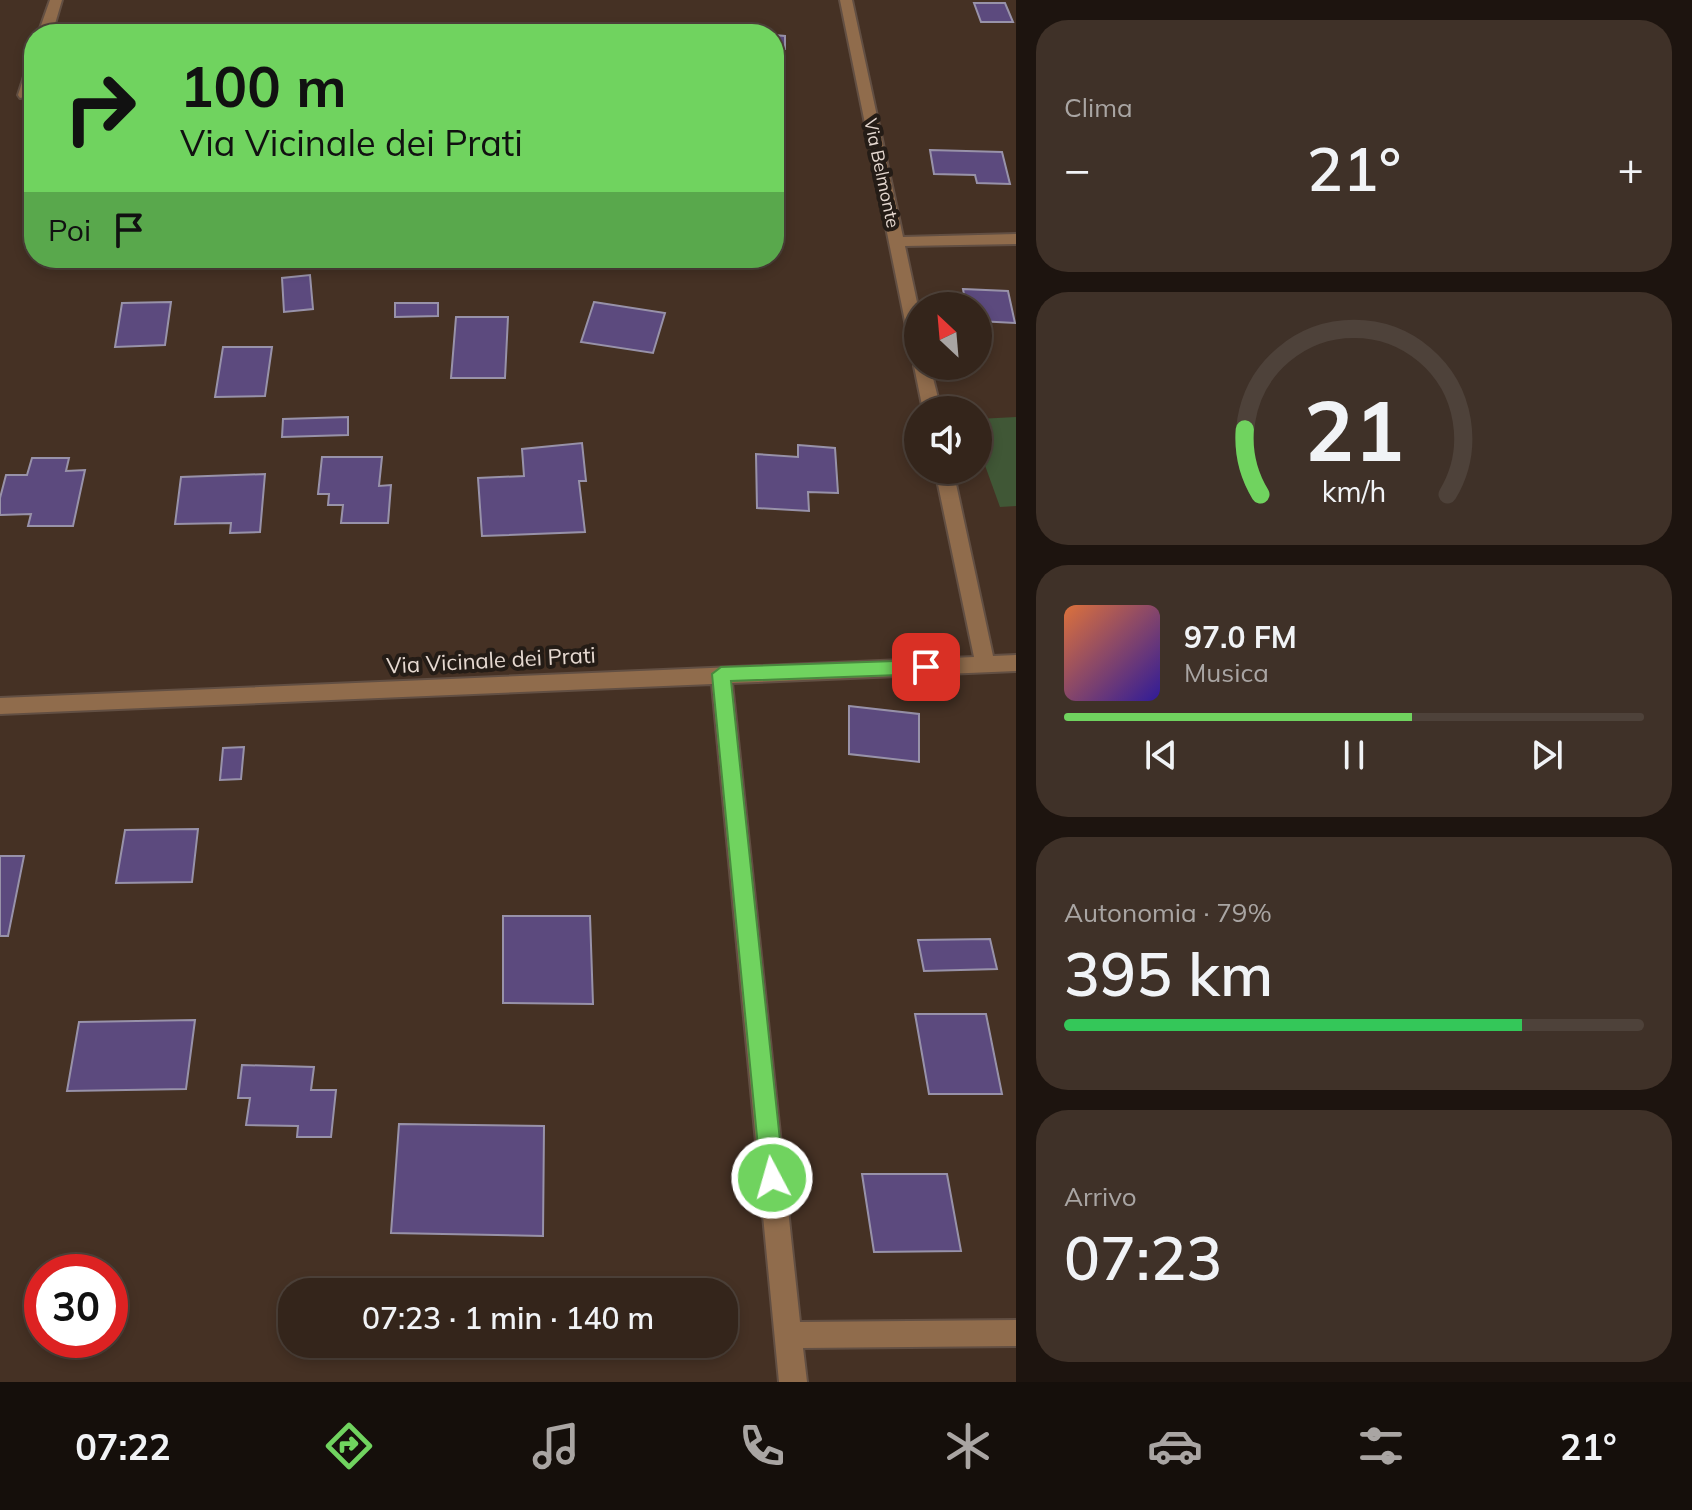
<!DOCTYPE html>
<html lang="it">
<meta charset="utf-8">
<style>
body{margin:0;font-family:Mulish,sans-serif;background:#3f3128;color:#f1f3f6;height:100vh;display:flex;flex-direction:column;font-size:30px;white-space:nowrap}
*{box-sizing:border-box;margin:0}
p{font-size:26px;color:#a9a5a3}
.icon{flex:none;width:44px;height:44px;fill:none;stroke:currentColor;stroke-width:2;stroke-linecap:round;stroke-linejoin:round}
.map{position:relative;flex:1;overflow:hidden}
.sheet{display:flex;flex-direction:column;gap:20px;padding:20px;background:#1d140f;width:676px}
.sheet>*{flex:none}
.top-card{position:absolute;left:24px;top:24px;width:760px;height:244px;border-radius:32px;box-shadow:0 4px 12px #0003,0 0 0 2px #4e423a;background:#70d35f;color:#111;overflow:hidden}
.needle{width:52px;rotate:334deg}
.fabs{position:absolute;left:904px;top:292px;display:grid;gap:16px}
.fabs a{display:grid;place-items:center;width:88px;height:88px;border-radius:50%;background:#34251b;box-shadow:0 4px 12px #0003,0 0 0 2px #4e423a;font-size:40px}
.speed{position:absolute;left:24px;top:1254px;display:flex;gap:16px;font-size:40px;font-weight:700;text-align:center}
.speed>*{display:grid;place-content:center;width:104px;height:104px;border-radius:50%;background:#34251b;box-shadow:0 4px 12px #0003,0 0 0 2px #4e423a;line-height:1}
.speed .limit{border:12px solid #d22;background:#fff;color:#111}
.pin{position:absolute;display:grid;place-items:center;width:68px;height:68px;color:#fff;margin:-34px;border-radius:16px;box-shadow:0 4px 12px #0006}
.me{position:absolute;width:88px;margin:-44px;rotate:354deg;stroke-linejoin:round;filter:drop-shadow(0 0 6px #0008)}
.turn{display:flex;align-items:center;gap:28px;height:168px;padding:0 24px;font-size:36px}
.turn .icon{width:104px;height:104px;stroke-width:2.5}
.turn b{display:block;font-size:56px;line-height:68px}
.then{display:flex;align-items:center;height:76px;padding:0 24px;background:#0003;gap:16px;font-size:30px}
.big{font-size:60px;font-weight:600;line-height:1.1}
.sheet .widget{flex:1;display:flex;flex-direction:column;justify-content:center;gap:12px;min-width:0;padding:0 28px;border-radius:32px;background:#3f3128}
.sheet .dial{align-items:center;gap:0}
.dial svg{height:208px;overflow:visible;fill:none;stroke:#4e423a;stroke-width:7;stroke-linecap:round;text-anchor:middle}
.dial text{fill:#f1f3f6;stroke:none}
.song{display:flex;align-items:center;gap:24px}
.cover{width:96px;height:96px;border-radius:12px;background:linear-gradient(135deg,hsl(20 70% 55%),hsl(250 70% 35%))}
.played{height:8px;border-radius:4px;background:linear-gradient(90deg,#70d35f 60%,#4e423a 60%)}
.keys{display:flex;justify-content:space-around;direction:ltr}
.heat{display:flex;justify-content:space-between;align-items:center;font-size:44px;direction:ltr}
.charge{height:12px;border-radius:6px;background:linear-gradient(90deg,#34c759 79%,#4e423a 0)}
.trip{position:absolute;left:278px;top:1278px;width:460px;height:80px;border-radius:32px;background:#34251b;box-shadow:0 4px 12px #0003,0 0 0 2px #4e423a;font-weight:600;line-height:80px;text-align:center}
.tab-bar{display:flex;height:128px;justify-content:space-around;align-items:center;background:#150f0b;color:#a9a5a3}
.tab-bar .icon{width:56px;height:56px}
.tab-bar .on{color:#70d35f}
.tab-bar b{font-size:36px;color:#f1f3f6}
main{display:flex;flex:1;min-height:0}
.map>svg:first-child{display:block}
.green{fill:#405736}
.building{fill:#5c4a7e;stroke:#9892a9;stroke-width:2}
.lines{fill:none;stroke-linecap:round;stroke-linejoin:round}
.minor-casing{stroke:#624f43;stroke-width:4}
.minor{fill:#906c4c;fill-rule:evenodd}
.route{fill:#70d35f;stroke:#49893e;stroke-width:2}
.labels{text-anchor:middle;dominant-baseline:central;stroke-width:8;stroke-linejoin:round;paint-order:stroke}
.far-street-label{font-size:18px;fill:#e6d9d1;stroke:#241c16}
.street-label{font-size:22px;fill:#e6d9d1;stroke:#241c16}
</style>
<main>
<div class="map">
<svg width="1016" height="1382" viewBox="0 0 1016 1382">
<rect width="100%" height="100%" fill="#453124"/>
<path class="green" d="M1016,417v89l-16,1 -22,-61v-27z"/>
<path class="building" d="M974,3h31l8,19h-32z
M774,35l11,1v13h-11z
M930,150l72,2 8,32 -33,-1 -2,-8 -41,-1z
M310,275l3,34 -29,3 -2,-34z
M963,289l45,2 7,32 -37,-2v-15h-12z
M171,302l-6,43 -50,2 7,-44z
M594,302l71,11 -12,40 -72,-11z
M395,303h43v13l-43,1z
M456,317h52l-3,61h-54z
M223,347h49l-7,49 -50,1z
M348,417v18l-66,2 1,-18z
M582,443l4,38h-7l6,51 -103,4 -4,-58 46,-2 -2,-27z
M798,445l37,3 3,45 -30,-1 1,19 -52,-3 -1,-54 42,3z
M322,457h60l-3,29 12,-1 -3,38h-47l2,-18h-15l1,-11h-11z
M32,458h37l-3,13 19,-1 -12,56h-45l3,-12 -31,1v-17l6,-23h21z
M265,474l-5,58 -30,1 1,-10 -56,1 6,-47z
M849,706l70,8v48l-70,-8z
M244,747l-3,32 -21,1 3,-32z
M198,829l-6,53 -76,1 9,-53z
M0,856h24l-16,80h-8z
M503,916h87l3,88 -90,-1z
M990,939l7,30 -73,2 -6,-31z
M915,1014h71l16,80h-73z
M195,1020l-9,69 -119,2 12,-69z
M242,1065l72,2 -3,23h25l-5,47h-34l1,-11 -52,-1 4,-27h-12z
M399,1124l145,2 -1,110 -152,-3z
M862,1174h85l14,77 -87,1z"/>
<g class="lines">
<defs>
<path id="minor" d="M50,0h12l-10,34h-14z
M840,0h12l51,237 113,-3v10l-111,2 13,61v44l-8,-5z
M34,63l-2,32 -12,3 -2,-3 9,-28z
M918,362v4h12l11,44h-18l-9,-44z
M935,470h18l40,186 23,-1v16l-284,12 68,639 216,-2v26l-213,2 4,34h-28l-67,-698 -712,30v-16l974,-41z"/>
</defs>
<use href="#minor" class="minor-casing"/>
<use href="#minor" class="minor"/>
</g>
<path class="route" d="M926,660l9,7 -9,7 -195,7 53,497 -4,8 -8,3 -8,-3 -3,-8 -49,-504 9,-7z"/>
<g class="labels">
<g class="far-street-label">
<text transform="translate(882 173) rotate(78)">Via Belmonte</text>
</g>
<g class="street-label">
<text transform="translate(491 660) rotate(-3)">Via Vicinale dei Prati</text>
</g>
</g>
</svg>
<div class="fabs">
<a><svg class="needle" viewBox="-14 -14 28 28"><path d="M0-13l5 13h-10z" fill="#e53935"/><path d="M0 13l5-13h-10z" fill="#a9a5a3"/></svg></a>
<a><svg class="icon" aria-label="sound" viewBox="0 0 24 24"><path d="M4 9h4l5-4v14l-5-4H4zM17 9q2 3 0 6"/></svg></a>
</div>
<div class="speed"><div class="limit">30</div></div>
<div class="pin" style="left:926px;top:667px;background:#d93025"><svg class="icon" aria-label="arrive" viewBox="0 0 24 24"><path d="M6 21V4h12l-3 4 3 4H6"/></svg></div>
<svg class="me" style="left:772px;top:1178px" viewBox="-20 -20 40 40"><circle r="17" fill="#70d35f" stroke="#fff" stroke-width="3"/><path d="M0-11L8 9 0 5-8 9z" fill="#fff"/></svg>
<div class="trip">07:23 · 1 min · 140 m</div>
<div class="top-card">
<div class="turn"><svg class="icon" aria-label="right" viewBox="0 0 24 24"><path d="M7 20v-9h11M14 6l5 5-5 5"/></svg><div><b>100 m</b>Via Vicinale dei Prati</div></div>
<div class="then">Poi<svg class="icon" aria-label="arrive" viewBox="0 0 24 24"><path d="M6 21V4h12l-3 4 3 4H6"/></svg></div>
</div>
</div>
<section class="sheet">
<div class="widget"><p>Clima</p>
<div class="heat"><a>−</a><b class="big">21°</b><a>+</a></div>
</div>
<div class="widget dial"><svg viewBox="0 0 100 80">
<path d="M14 69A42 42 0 1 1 86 69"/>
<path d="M14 69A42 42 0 0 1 8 44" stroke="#70d35f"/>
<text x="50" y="56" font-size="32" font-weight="700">21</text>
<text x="50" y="72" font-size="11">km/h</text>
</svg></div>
<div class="widget">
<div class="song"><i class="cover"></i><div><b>97.0 FM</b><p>Musica</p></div></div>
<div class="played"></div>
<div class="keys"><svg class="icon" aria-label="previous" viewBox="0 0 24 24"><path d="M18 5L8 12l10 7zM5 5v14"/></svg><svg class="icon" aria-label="pause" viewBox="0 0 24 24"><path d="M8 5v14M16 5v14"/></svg><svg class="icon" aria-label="next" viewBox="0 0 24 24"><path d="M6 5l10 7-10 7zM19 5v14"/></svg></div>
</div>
<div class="widget"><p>Autonomia · 79%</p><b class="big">395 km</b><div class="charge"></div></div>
<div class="widget"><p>Arrivo</p><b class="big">07:23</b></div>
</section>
</main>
<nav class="tab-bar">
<b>07:22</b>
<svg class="icon on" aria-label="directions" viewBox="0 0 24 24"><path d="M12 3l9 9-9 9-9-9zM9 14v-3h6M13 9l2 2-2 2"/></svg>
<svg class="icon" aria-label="music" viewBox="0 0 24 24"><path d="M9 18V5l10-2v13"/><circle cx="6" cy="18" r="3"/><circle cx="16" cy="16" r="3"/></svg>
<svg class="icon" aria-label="phone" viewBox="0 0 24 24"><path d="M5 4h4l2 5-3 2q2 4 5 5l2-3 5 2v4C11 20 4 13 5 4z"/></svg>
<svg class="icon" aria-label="climate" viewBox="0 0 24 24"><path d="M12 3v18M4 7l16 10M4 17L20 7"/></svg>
<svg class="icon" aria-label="car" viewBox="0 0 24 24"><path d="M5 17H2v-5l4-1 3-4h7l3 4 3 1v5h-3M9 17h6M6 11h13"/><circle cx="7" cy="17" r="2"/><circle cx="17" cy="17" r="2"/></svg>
<svg class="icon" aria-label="filters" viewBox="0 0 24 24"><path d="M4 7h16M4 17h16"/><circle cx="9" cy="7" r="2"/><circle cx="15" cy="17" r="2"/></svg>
<b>21°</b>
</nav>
